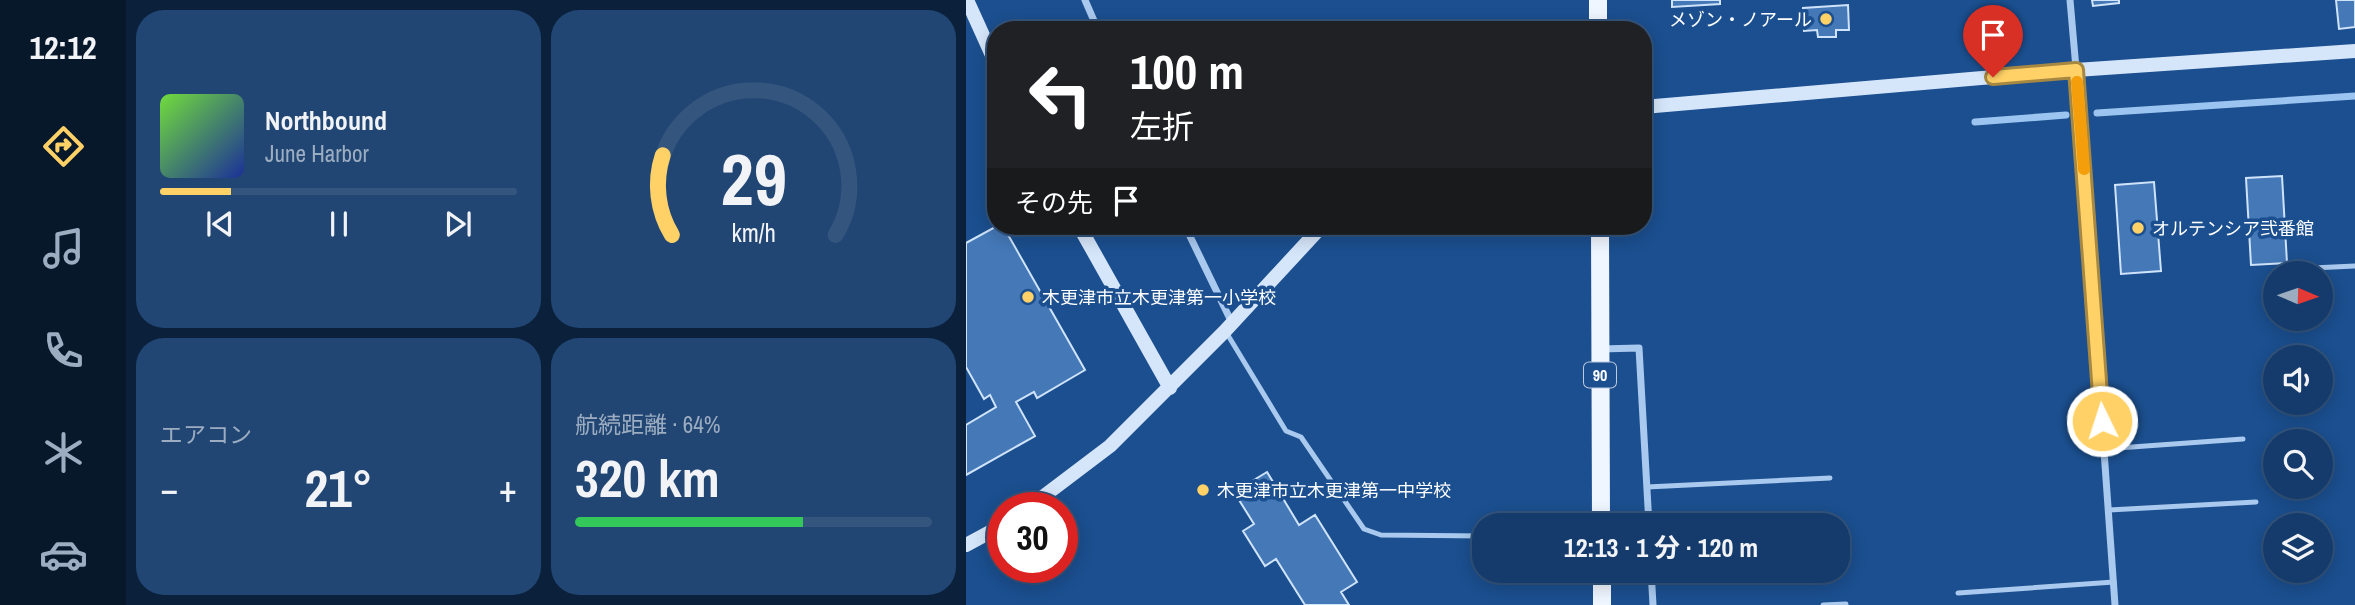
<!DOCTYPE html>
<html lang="ja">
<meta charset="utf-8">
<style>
body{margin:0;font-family:"Archivo Narrow","Noto Sans JP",sans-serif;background:#214673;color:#f1f3f6;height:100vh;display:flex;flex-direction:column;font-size:26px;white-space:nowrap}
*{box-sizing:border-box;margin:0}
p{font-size:23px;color:#9dadc1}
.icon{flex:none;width:38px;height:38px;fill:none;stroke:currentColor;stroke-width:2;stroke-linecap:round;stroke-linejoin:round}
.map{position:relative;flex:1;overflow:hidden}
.side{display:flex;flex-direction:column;gap:10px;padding:10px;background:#0b203b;width:840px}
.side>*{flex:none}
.top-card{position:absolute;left:21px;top:21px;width:665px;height:214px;border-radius:28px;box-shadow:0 4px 18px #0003,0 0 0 2px #33557e;background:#202124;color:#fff;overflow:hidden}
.needle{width:46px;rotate:92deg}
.fabs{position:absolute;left:1297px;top:261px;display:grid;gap:14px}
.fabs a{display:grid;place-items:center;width:70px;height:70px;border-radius:50%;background:#143b6b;box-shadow:0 4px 18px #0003,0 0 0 2px #33557e;font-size:35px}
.speed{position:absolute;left:21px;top:492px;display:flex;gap:14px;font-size:35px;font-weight:700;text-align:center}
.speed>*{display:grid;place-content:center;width:91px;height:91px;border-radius:50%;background:#143b6b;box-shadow:0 4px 18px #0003,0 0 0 2px #33557e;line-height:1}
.speed .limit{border:10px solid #d22;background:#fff;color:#111}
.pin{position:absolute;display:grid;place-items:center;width:60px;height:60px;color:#fff;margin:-72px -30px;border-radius:50% 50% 50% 0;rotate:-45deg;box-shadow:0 0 7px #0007}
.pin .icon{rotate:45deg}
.me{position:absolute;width:77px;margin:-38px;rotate:356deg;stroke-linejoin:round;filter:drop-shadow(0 0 5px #0008)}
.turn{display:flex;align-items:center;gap:24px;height:147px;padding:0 28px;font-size:32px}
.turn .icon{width:91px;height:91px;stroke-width:2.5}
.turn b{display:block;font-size:49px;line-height:60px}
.then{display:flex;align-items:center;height:66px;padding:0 28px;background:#0003;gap:14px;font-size:26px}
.big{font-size:52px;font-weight:700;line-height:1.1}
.side .card{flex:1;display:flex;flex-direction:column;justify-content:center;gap:10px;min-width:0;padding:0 24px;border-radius:28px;background:#214673}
.side .dial{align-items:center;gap:0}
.dial svg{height:182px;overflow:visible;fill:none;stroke:#33557e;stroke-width:7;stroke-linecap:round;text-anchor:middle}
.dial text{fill:#f1f3f6;stroke:none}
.song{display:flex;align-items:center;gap:21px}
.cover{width:84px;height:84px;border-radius:10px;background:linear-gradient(135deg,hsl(100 70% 55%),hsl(230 70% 35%))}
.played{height:7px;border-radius:4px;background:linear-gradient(90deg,#ffd166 20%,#33557e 20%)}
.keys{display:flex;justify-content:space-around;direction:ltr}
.heat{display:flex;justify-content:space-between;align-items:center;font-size:38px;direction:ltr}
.charge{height:10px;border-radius:5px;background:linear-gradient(90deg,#34c759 64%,#33557e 0)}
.side .tiles{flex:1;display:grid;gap:10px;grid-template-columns:repeat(2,1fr)}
.trip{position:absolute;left:506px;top:513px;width:378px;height:70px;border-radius:28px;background:#143b6b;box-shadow:0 4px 18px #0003,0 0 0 2px #33557e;font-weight:700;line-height:70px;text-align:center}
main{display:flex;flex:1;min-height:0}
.menu{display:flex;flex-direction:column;width:126px;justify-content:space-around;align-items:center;background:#08182b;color:#9dadc1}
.menu .icon{width:49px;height:49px}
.menu .selected{color:#ffd166}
.menu b{font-size:32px;color:#f1f3f6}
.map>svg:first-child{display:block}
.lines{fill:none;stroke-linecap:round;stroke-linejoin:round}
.stream{stroke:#9cc4f0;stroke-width:7}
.building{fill:#4478b7;stroke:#cfe3fa;stroke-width:2}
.lane{stroke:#a9c9ee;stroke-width:5}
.street{stroke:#a9c9ee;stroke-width:7}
.secondary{stroke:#d6e6fa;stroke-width:14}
.primary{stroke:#f0f6ff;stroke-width:18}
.route-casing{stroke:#a68842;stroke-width:18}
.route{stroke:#ffd166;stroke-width:12}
.slow{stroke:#f59e0b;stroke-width:12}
.poi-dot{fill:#ffd166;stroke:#1b4f8f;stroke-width:2.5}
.labels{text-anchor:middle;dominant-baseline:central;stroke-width:7;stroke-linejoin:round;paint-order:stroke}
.shield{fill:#1b4f8f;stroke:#bbcadd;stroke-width:2}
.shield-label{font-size:16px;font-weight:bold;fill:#fff}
.poi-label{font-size:18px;fill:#fff;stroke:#1b4f8f;text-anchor:start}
</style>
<main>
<nav class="menu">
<b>12:12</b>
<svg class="icon selected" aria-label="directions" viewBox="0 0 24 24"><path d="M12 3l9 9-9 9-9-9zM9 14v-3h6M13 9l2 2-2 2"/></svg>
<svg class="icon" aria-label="music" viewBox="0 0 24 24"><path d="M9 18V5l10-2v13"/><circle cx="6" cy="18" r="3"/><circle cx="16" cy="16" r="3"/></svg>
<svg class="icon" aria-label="phone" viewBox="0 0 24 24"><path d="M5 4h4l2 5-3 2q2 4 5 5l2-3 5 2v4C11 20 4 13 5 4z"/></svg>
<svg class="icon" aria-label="climate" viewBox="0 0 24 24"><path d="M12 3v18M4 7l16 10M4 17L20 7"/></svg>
<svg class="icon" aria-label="car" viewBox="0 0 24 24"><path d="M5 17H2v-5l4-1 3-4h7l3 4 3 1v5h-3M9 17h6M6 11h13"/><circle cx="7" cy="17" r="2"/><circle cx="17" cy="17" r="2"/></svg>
</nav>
<section class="side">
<div class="tiles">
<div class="card">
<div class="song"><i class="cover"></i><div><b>Northbound</b><p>June Harbor</p></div></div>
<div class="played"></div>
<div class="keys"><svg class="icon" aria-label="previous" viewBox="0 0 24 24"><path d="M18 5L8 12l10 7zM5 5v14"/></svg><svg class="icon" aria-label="pause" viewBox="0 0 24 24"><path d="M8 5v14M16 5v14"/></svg><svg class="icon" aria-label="next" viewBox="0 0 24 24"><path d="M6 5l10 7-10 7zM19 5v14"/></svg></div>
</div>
<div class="card dial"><svg viewBox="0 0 100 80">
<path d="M14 69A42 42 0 1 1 86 69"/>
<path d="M14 69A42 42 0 0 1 10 34" stroke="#ffd166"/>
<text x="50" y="56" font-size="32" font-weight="700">29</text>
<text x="50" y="72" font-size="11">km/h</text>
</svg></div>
<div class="card"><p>エアコン</p>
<div class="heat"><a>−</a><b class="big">21°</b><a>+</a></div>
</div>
<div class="card"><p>航続距離 · 64%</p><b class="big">320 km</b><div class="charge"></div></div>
</div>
</section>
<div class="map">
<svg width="1389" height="605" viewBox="0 0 1389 605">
<rect width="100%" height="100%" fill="#1b4f8f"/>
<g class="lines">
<path class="stream" d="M1131,113l258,-17
M1009,122l91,-7"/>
</g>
<path class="building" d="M706,0h48v4l-48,3z
M1126,0h27v3l-26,3z
M1370,0h19v27l-16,2z
M882,5l1,25h-13v7h-18l-1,-7 -13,1 -1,-23z
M510,25l65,1v4h-65z
M1316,176l5,87 -36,2 -5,-87z
M1188,182l7,89 -40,3 -6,-89z
M31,226h6l82,144 -48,28 -3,-6 -18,10 19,34 -69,39v-50l30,-18 -6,-12 -6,4 -18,-32v-124z
M301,472l32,53 16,-10 42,67 -16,10 8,13h-44l-29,-46 -11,7 -22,-35 11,-7 -20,-32z"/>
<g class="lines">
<path class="lane" d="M1346,268l43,-2
M260,332l60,99 15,6 63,92 17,6 103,1
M1138,449l139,-10
M681,487l183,-9
M1143,510l147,-8
M992,593l156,-11
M857,605l23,-1"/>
<path class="street" d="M119,0l13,30
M1104,0l10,114 35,491
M219,226l47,97
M634,349l39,-1 10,177
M685,570l2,35"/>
<path class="secondary" d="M1,0l29,64
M677,107l433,-37 279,-19
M113,226l91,162
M62,508l82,-62 115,-115 97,-105
M0,545l37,-20"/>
<path class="primary" d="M632,30v-30
M634,226l1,299
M636,570v35"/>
</g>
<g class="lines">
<defs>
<path id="route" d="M1027,77l83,-7 26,351"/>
</defs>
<use href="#route" class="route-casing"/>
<use href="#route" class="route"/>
<path class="slow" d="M1111,82l7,87"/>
</g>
<g class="poi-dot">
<circle cx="860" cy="19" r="7"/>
<circle cx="1172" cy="228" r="7"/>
<circle cx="62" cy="297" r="7"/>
<circle cx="237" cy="490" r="7"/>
</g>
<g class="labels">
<rect class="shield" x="618" y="362.5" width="32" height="25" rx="5"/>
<g class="shield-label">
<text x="634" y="375">90</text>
</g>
<g class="poi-label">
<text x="846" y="19" text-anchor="end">メゾン・ノアール</text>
<text x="1186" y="228">オルテンシア弐番館</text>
<text x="76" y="297">木更津市立木更津第一小学校</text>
<text x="251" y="490">木更津市立木更津第一中学校</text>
</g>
</g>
</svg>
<div class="fabs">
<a><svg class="needle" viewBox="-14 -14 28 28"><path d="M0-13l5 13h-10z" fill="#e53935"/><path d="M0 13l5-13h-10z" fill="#9dadc1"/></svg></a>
<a><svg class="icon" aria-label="sound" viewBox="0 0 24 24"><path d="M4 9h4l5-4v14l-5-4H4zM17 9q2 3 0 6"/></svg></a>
<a><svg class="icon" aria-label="search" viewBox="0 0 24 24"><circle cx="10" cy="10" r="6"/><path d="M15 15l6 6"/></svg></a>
<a><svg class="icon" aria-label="layers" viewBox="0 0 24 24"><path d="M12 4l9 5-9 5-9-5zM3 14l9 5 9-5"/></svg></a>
</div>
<div class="speed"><div class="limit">30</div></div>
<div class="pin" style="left:1027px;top:77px;background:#d93025"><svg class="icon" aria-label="arrive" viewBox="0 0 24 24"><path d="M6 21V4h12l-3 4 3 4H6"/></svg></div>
<svg class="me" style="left:1136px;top:421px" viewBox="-20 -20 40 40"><circle r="17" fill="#ffd166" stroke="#fff" stroke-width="3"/><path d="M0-11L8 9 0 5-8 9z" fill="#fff"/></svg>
<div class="trip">12:13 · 1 分 · 120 m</div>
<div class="top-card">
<div class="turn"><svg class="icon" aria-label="left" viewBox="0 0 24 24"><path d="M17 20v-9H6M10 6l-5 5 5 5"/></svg><div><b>100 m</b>左折</div></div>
<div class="then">その先<svg class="icon" aria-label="arrive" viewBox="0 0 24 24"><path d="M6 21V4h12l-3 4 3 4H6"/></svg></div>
</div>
</div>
</main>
